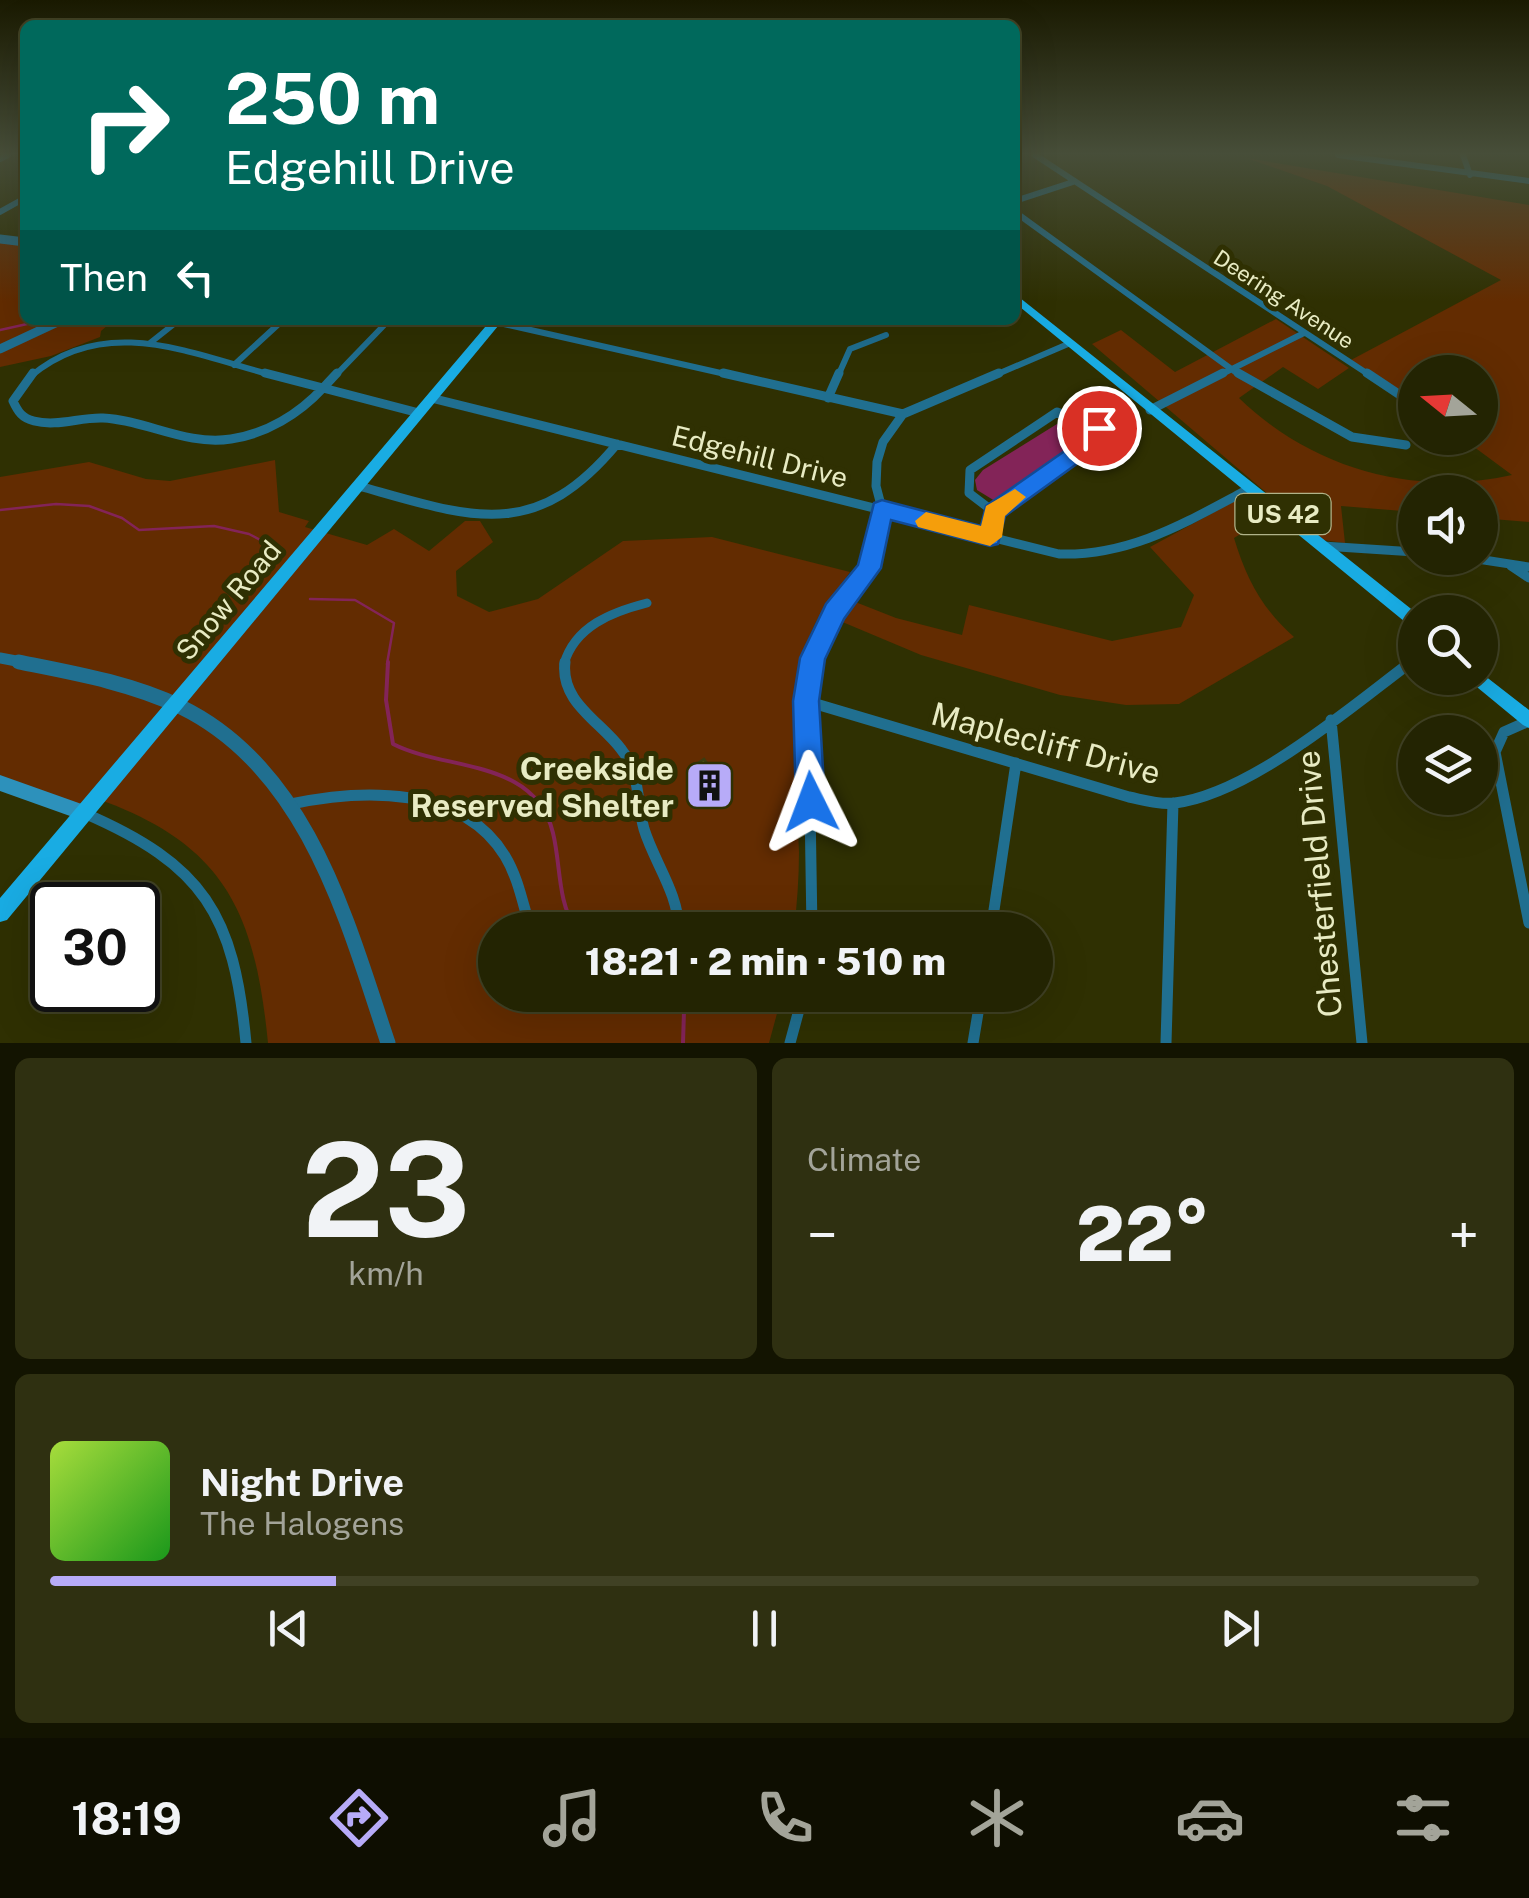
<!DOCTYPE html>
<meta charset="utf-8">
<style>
body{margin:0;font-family:"Public Sans",sans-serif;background:#2f3011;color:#f1f3f6;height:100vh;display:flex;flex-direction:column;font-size:38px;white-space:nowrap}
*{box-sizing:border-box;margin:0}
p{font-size:32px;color:#a3a499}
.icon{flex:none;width:55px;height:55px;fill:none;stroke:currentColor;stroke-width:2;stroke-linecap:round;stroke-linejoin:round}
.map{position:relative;height:1043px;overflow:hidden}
.panel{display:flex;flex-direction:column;gap:15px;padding:15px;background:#131401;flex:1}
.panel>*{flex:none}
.top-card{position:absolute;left:20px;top:20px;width:1000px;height:305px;border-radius:15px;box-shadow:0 10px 40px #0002,0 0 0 2px #404124;background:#00695c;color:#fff;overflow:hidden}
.needle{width:65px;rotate:288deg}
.controls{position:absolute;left:1398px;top:355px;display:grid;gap:20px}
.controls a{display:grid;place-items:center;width:100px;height:100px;border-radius:50%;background:#232402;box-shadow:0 10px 40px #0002,0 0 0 2px #404124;font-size:50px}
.speed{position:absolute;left:30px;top:882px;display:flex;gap:20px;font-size:50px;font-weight:700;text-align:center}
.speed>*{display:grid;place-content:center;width:130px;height:130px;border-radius:50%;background:#232402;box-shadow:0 10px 40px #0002,0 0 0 2px #404124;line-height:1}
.speed .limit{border:5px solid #111;border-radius:15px;background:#fff;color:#111}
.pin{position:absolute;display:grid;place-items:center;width:85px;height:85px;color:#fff;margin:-42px;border:5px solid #fff;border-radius:50%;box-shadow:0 2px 10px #0007}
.me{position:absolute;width:110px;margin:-55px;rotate:357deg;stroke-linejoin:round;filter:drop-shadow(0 0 8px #0008)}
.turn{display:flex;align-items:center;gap:35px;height:210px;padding:0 40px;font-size:45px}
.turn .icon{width:130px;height:130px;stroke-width:2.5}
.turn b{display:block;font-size:70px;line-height:85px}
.then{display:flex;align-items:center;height:95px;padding:0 40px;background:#0003;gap:20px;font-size:38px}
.big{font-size:75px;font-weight:800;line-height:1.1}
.panel .widget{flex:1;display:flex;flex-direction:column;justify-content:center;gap:15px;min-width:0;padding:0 35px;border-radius:15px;background:#2f3011}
.panel .dial{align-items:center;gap:0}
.dial b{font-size:130px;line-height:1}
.song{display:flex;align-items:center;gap:30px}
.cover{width:120px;height:120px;border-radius:15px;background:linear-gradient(135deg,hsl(80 70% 55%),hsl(120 70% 35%))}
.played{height:10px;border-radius:5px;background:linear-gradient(90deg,#b7abf8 20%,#404124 20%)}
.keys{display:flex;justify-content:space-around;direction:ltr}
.heat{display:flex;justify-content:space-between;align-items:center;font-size:55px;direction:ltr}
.panel .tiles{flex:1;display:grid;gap:15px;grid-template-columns:1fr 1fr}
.widget:last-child{grid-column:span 2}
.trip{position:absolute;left:478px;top:912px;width:575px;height:100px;border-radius:50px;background:#232402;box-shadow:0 10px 40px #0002,0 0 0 2px #404124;font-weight:800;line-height:100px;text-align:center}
.menu{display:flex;height:160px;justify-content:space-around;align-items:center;background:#0e0e01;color:#a3a499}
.menu .icon{width:70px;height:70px}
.menu .active{color:#b7abf8}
.menu b{font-size:45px;color:#f1f3f6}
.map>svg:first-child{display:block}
.green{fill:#632c01}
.water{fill:#832458}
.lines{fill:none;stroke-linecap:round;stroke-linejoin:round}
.stream-far1{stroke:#832458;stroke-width:2.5}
.stream{stroke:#832458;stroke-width:4}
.minor-far2{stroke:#206f90;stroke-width:6}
.minor-far1{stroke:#206f90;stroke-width:9}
.minor{stroke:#206f90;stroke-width:11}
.tertiary-far2{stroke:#206f90;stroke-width:9}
.tertiary-far1{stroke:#206f90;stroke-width:11}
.tertiary{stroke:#206f90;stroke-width:15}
.secondary{fill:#2d91bb;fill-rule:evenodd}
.primary{fill:#19ace3;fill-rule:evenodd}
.wall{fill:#494a13}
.shaded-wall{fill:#3c3c0f}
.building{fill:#555616;stroke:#3c3c0f;stroke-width:2.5}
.route{fill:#1a73e8;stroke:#114b97;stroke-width:2.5}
.slow{fill:#f59e0b}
.labels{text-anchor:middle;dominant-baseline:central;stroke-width:10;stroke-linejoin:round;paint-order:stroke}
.far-street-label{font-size:22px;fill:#e8ebc3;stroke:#2f3002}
.shield{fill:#2f3002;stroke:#b0b389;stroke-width:2.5}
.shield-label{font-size:25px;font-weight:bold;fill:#e8ebc3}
.street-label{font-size:28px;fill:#e8ebc3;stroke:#2f3002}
.near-street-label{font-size:32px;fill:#e8ebc3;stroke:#2f3002}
.near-poi-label{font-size:32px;font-weight:bold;fill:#e8ebc3;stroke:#2f3002;text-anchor:end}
</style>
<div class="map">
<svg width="1529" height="1043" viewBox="0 0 1529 1043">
<rect width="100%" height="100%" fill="#2f3002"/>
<path class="green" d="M1246,158l283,47v317l-49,-4v-26h-65v20l-74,-6 4,37 -23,-3 -230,-196 29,-14 54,42 101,-53 73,49 -31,21 -35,-22 -44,31c73,71 175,99 273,77l-50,-37h18v-66h-65v33l-64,-45 150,-80 -174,-94z
M0,239l25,2v79h89l-13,11 -1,6 -49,19 -51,11z
M275,460l4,52 30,9 -4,6 62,18 27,-16 35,22 36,-30h15l13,21 -37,29 1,25 32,16 49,-13 85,-58 89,-4 138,35 -15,22 61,24 66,17 7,-30 143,36 69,-14 13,-32 -44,-48 92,-50 25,21 -33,20c12,40 28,71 60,99l-115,67 -53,1 -66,-10 -139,-40 -100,-42c-43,72 -24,160 -22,239 0,26 -2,52 -5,78h-299v65h287l-13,48h-501c-13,-130 -42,-198 -170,-244l-12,14 -86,-32v-304l89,-15 57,17 24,2z"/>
<path class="water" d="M1057,424l14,11 -2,13 -57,47 -17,6 -18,-11 -2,-10 8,-10z"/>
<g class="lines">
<path class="stream-far1" d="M0,330l45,-10
M0,510l56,-6 33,2 33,12 17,12 75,-4 35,8 34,18
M310,599l45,1 39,23 -7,41"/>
<path class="stream" d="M388,662l-2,38 7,44c53,27 142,14 160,89 8,33 4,67 23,97
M678,995l6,16 -1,32"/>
<path class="minor-far2" d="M1035,155l336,221
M1338,155l191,26
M1463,155l7,20
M0,159l8,-4
M1015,201l58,-19
M0,212l25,-14
M1015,212l226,164
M495,322l239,54
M150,343l29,-23
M234,365l49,-45
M31,376c75,-63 161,-22 244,0
M335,376l54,-56
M838,376l12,-27 36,-14
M993,376l75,-32
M1218,376l86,-43"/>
<path class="minor-far1" d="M33,373l-20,28c5,11 9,17 21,20 23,6 46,-4 69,-3 43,2 83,28 128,21 35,-5 68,-25 92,-51
M265,373l58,15
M723,373l180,41
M1238,373l114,64 54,8
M1367,373l48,32
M323,388l96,25
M323,388l14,-15
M431,398l628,156c70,2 124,-30 184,-62
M828,398l11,-25
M1150,410l73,-37
M1057,412l42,16 1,9 -106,75 -25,-19 1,-23z
M359,486c111,31 175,58 258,-42
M990,537l4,-25
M1323,546l92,6
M1471,558l58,9
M1511,566l18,12
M564,664c11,-38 48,-52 83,-61
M813,664l11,-35 45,-61 9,-28 4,-31 -6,-23 1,-24 6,-20 20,-28 96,-41
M1408,664l7,-5"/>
<path class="minor" d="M565,662c-5,40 35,59 56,87 20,24 15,52 23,80 11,35 34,63 35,101
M806,701l323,96c15,3 31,8 46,6 75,-9 176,-96 236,-141
M1331,720l31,323
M1529,721l-25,11 -9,20 34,171
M291,804c70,-15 171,-19 214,52 14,23 18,50 26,74
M84,813c120,52 150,101 162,230
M812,930l-4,-251 5,-17
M991,930l25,-167
M573,995l34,7 33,-7
M790,1043l13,-48
M973,1043l8,-48
M1166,1043l7,-240"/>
<path class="tertiary-far2" d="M0,239l25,3
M0,349l62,-29"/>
<path class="tertiary-far1" d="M0,658l32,6"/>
<path class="tertiary" d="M19,662c55,11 112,21 162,45 127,62 166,214 207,336"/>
<path class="secondary" d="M0,775l90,32 2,6 -2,6 -6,2 -84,-30z"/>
<path class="primary" d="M1015,294l400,318v15l-5,-1 -395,-323z
M491,320h12l-496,600 -7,2v-24z
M1480,672l49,38v18l-6,-3 -51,-42 -2,-5h10z"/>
</g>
<path class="wall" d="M691,768l34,21 1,7 -13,9 -21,-30z"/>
<path class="shaded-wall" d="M725,789l1,7 -13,9 -1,-6z"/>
<path class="building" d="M704,759l21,30 -13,10 -21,-31z"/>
<linearGradient id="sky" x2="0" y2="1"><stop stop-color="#1a1a01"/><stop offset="0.51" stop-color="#474e39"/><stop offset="1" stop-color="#474e39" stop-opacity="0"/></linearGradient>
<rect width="1529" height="301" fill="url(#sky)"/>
<path class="route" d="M1099,421l11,7 -3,14 -102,74 -7,28 -8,2 -99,-26 -10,48 -37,51 -19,40 -6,42 6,101 -4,10 -10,4 -10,-4 -5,-10 -3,-101 7,-43 26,-54 32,-39 16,-62 8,-3 99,26 5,-20 103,-72 3,-11z"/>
<path class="slow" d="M1015,489l11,8 -21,19 -3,21 -12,9 -72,-19 -3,-6 11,-9 55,14 5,-20z"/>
<defs>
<symbol id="building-square" viewBox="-11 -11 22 22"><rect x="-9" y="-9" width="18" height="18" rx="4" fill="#b7abf8" stroke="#2f3002"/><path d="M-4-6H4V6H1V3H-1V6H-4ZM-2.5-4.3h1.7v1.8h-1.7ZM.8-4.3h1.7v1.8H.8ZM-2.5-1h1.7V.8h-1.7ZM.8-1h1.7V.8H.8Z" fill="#111"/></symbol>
</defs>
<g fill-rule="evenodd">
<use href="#building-square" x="682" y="758" width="55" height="55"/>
</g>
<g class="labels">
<g class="far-street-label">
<text transform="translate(1284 299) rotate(33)">Deering Avenue</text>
</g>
<rect class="shield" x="1235.5" y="494" width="95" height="40" rx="8"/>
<g class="shield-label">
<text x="1283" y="514">US 42</text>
</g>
<g class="street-label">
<text transform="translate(760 456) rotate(14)">Edgehill Drive</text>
<text transform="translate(228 600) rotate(-50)">Snow Road</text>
</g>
<g class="near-street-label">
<text transform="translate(1046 743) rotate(15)">Maplecliff Drive</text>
<text transform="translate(1319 884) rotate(-95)">Chesterfield Drive</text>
</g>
<g class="near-poi-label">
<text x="674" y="768">Creekside<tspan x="674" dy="37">Reserved Shelter</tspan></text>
</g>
</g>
</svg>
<div class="controls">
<a><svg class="needle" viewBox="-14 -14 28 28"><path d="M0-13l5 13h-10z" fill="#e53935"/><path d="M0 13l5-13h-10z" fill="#a3a499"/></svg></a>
<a><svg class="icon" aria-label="sound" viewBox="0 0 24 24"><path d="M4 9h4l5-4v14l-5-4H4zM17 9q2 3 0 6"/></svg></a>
<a><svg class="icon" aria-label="search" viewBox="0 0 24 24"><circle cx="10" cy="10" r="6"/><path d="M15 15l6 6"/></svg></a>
<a><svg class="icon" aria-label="layers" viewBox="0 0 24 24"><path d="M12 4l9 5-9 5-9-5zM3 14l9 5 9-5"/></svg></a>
</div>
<div class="speed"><div class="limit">30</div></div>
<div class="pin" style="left:1099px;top:428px;background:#d93025"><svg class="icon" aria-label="arrive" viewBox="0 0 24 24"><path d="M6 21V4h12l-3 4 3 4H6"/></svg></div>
<svg class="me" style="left:811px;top:802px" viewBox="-20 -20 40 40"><path d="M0-17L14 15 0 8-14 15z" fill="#1a73e8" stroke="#fff" stroke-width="4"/></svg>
<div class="trip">18:21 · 2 min · 510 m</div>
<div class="top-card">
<div class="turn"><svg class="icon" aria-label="right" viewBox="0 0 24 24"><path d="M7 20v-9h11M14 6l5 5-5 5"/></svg><div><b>250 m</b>Edgehill Drive</div></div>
<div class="then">Then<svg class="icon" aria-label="left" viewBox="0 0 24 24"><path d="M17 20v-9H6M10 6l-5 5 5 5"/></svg></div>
</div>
</div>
<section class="panel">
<div class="tiles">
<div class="widget dial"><b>23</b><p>km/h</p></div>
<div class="widget"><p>Climate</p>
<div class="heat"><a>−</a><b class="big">22°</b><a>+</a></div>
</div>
<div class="widget">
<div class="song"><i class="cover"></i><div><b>Night Drive</b><p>The Halogens</p></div></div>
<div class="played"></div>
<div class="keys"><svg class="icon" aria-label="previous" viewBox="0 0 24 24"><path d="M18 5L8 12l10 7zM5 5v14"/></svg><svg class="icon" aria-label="pause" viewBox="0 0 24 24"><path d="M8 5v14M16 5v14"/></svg><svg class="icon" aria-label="next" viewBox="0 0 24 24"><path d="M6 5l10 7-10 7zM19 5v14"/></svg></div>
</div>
</div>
</section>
<nav class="menu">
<b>18:19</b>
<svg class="icon active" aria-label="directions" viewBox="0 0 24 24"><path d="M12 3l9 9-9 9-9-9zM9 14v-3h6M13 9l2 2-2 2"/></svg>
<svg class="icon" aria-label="music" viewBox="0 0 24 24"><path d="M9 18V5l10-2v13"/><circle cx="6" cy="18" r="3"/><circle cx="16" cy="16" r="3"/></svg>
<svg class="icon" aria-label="phone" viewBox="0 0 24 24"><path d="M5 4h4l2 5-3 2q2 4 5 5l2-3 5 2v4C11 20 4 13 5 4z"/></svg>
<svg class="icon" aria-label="climate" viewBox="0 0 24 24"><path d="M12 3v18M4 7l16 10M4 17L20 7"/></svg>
<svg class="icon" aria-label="car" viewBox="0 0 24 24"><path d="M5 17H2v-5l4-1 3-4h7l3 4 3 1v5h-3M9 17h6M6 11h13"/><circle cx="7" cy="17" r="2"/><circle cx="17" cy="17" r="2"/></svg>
<svg class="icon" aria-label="filters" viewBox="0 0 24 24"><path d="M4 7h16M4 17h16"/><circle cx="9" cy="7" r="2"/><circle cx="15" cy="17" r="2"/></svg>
</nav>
